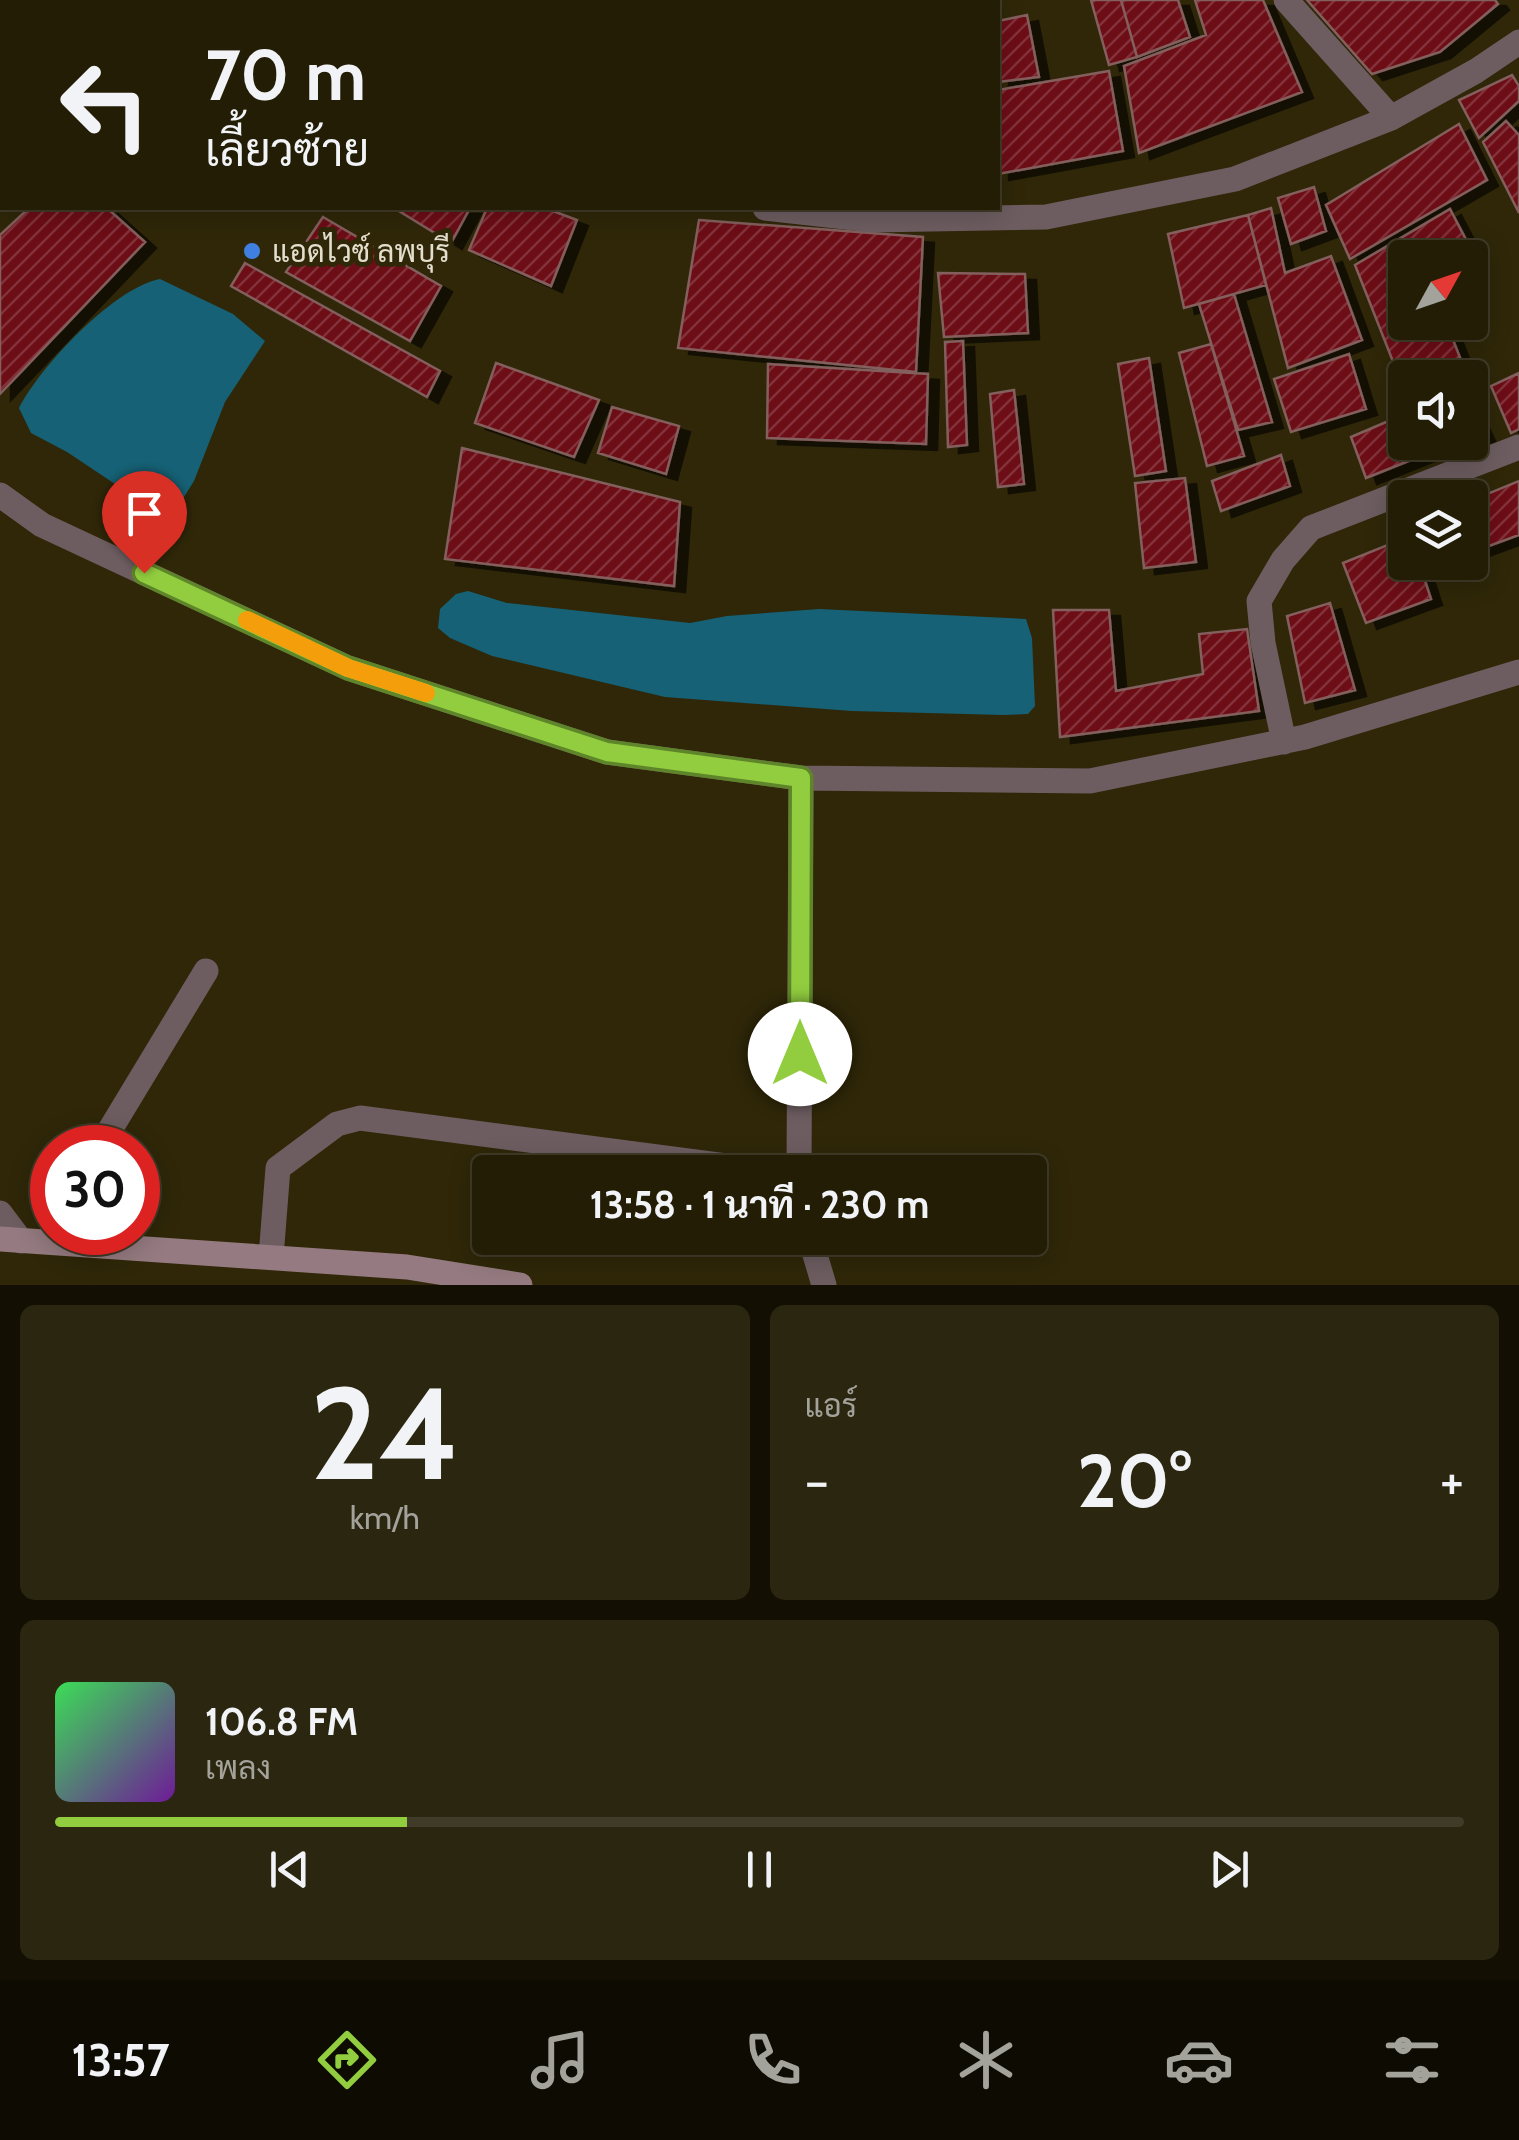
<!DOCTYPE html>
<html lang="th">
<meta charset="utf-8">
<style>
body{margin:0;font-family:Cabin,Sarabun,sans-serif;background:#2b2610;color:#f1f3f6;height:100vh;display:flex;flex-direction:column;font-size:38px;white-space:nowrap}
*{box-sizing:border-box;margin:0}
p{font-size:32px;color:#a3a29b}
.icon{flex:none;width:55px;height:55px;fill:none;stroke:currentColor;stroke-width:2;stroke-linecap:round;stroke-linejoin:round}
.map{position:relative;height:1285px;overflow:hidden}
.sheet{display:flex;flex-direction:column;gap:20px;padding:20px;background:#131003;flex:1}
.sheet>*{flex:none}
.guide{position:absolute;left:0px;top:0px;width:1000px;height:210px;box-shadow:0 5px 25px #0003,0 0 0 2px #403b28;background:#231d06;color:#f1f3f6;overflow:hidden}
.needle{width:65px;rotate:50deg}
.buttons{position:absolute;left:1388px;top:240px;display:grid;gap:20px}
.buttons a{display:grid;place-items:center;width:100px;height:100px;border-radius:10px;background:#231d06;box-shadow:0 5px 25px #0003,0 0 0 2px #403b28;font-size:50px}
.speed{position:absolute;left:30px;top:1125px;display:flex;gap:20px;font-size:50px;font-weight:700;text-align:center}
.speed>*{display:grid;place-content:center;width:130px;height:130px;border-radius:50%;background:#231d06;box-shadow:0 5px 25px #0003,0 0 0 2px #403b28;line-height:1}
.speed .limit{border:15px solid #d22;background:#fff;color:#111}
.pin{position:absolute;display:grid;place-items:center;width:85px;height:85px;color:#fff;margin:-102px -42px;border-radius:50% 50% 50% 0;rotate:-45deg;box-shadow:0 0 10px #0007}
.pin .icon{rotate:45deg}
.me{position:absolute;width:110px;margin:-55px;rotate:0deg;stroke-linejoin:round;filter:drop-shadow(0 0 8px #0008)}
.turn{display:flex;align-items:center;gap:35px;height:210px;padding:0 40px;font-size:45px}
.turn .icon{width:130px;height:130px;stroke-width:2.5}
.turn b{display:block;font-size:70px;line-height:85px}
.big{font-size:75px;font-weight:700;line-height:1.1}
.sheet .tile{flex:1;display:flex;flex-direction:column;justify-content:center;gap:15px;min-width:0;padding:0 35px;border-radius:15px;background:#2b2610}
.sheet .dial{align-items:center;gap:0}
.dial b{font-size:130px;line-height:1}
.song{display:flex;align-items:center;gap:30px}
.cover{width:120px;height:120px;border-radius:15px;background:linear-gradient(135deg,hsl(130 70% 55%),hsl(280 70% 35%))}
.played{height:10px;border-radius:5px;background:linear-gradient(90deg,#91cd3f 25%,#403b28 25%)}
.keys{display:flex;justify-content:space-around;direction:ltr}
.heat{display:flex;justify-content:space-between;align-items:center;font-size:55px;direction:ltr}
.sheet .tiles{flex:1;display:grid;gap:20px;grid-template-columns:1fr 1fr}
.tile:last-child{grid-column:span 2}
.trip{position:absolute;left:472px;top:1155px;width:575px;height:100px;border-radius:10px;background:#231d06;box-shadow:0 5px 25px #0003,0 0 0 2px #403b28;font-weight:700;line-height:100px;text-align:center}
.tab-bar{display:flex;height:160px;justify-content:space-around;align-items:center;background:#0e0c02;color:#a3a29b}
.tab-bar .icon{width:70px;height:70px}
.tab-bar .on{color:#91cd3f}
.tab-bar b{font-size:45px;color:#f1f3f6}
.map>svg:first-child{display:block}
.water{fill:#166175}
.building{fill:url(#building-hatch);stroke:#835f5d;stroke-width:2.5;filter:url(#shadow)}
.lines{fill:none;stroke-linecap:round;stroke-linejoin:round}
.street{stroke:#6d5d61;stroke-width:25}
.secondary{stroke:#957b81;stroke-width:25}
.route-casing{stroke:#5e8529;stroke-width:25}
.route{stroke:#91cd3f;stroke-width:18}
.slow{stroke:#f59e0b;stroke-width:18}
.shop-dot{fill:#3f7fe0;stroke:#2f2708;stroke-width:4}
.labels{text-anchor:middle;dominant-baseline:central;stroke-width:10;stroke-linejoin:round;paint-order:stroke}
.poi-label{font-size:30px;fill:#e3decd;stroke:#2f2708;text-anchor:start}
</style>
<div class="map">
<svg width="1519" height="1285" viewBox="0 0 1519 1285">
<defs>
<pattern id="building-hatch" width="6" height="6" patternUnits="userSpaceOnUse" patternTransform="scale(2.5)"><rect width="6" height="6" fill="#6d0e16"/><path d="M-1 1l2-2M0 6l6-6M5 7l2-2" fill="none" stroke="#823137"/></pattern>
<filter id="shadow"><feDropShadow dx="11" dy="6" stdDeviation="0" flood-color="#0009"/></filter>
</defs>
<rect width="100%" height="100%" fill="#2f2708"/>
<path class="water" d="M160,279l73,35 32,27 -40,61 -31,79 -20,32 -23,-5 -84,-56 -36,-19 -12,-25c21,-41 94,-120 141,-129z
M468,591l39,12 183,20 37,-7 92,-7 207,10 6,19 3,68 -7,8 -25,1 -151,-4 -187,-14 -173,-41 -42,-18 -12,-10 2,-19 16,-15z"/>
<path class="building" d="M1091,0h30l16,57 -28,8z
M1121,0h57l12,37 -53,20z
M1195,0h68l39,92 -163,61 -15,-87 82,-31z
M1307,0h188l3,4 -58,48 -68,22z
M1027,15l12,62 -41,5v-61z
M1109,71l14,80 -125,23v-84z
M1512,75l7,11v15l-40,37 -20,-38z
M1506,121l13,14v78l-36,-71z
M1459,124l28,56 -137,79 -24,-54z
M1314,187l12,44 -35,13 -13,-46z
M29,208h78l38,34 -145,152v-159z
M394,208h76l-19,35z
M487,208h58l32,12 -26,66 -82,-36z
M1271,208l14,65 46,-17 31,84 -74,28 -40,-153z
M1450,209l24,46 -4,3h-65v64h41l20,51 -9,5h-52v14l-50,-127z
M1248,215l18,70 -82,23 -16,-74z
M323,217l118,69 -31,55 -124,-69z
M699,220l224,17 -7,135 -238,-24z
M245,263l195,108 -13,26 -196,-111z
M938,273l87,1 3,59 -84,4z
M1234,294l38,128 -34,8 -39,-126z
M963,341l4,104 -19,2 -3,-105z
M1211,344l33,112 -37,10 -28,-113z
M1349,354l17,55 -75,23 -17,-53z
M1149,358l17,113 -31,5 -17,-112z
M496,363l103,37 -25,57 -99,-34z
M768,364l160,10 -2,70 -159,-6z
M1519,373v56l-8,4 -20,-47z
M1014,390l10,94 -26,3 -8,-93z
M1470,405l14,30 -14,5z
M612,407l67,19 -13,48 -68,-21z
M1405,414v28h16l5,12 -60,24 -15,-41z
M1421,442h40l-35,12z
M462,448l218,54 -6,84 -229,-27z
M1281,455l9,31 -69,25 -9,-30z
M1185,478l11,84 -52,6 -9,-85z
M1519,481v54l-49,18v-52z
M1405,538v24h14l12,37 -65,24 -23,-60z
M1330,603l25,87 -50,13 -18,-87z
M1053,610h56l7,81 87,-17 -4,-40 48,-5 12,82 -199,26z"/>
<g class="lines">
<path class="street" d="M302,0l3,2
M1286,0l105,118
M765,208l107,12 174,-3 189,-38 156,-61 85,-47 43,-29
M0,495l42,30 306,143 259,84 194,26 289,3 215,-44 214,-65
M1284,742l-21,-99 -4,-42 24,-41 28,-32 208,-81
M99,1148l107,-177
M799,1172l2,-394
M0,1213l21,28
M810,1238l14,47
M271,1257l7,-89 59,-44 23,-6 413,54"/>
<path class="secondary" d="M74,2l3,-2
M127,2l3,-2
M0,75l2,-2
M0,127l2,-2
M0,1239l407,28 113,18"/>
</g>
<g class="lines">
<defs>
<path id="route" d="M144,573l204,95 259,84 194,26 -1,276"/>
</defs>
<use href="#route" class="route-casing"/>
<use href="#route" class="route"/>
<path class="slow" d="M247,620l101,48 78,25"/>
</g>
<circle class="shop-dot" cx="252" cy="251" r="10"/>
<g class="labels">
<g class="poi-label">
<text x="272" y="251">แอดไวซ์ ลพบุรี</text>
</g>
</g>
</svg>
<div class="buttons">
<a><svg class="needle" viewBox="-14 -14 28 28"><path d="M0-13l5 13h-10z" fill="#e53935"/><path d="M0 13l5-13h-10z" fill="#a3a29b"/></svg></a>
<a><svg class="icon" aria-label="sound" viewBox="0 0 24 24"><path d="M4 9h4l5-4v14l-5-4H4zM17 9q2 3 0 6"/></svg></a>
<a><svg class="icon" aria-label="layers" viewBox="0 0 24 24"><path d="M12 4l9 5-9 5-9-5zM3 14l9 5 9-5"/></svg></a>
</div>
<div class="speed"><div class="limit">30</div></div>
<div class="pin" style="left:144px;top:573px;background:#d93025"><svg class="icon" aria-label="arrive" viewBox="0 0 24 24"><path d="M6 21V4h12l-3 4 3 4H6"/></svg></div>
<svg class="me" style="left:800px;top:1054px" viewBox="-20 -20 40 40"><circle r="19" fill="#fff"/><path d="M0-13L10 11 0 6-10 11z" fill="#91cd3f"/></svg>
<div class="trip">13:58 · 1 นาที · 230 m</div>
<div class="guide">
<div class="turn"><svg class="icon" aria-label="left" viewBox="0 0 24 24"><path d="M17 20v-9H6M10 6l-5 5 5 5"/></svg><div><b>70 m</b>เลี้ยวซ้าย</div></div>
</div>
</div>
<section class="sheet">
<div class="tiles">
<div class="tile dial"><b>24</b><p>km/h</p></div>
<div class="tile"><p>แอร์</p>
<div class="heat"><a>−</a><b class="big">20°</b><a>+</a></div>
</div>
<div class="tile">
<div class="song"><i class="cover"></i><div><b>106.8 FM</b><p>เพลง</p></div></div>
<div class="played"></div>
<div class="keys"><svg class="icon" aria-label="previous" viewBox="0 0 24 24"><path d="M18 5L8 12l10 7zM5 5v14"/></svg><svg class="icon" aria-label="pause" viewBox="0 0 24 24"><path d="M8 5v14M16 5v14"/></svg><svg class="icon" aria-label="next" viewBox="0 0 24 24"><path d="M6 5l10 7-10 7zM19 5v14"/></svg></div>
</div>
</div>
</section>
<nav class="tab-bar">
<b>13:57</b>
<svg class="icon on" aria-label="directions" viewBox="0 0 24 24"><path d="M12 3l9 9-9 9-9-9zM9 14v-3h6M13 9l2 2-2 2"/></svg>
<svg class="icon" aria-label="music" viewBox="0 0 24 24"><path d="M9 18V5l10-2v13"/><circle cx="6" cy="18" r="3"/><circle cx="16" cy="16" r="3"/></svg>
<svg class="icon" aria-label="phone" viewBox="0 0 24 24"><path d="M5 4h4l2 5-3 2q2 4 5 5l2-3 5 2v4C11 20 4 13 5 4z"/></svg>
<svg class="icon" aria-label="climate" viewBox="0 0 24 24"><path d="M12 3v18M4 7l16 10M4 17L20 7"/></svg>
<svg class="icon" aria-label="car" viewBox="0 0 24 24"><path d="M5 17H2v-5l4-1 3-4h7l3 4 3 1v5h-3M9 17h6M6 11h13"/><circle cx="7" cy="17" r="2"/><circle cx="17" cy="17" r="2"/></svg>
<svg class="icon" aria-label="filters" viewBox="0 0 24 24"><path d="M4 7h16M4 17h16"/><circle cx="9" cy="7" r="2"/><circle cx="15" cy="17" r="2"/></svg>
</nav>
